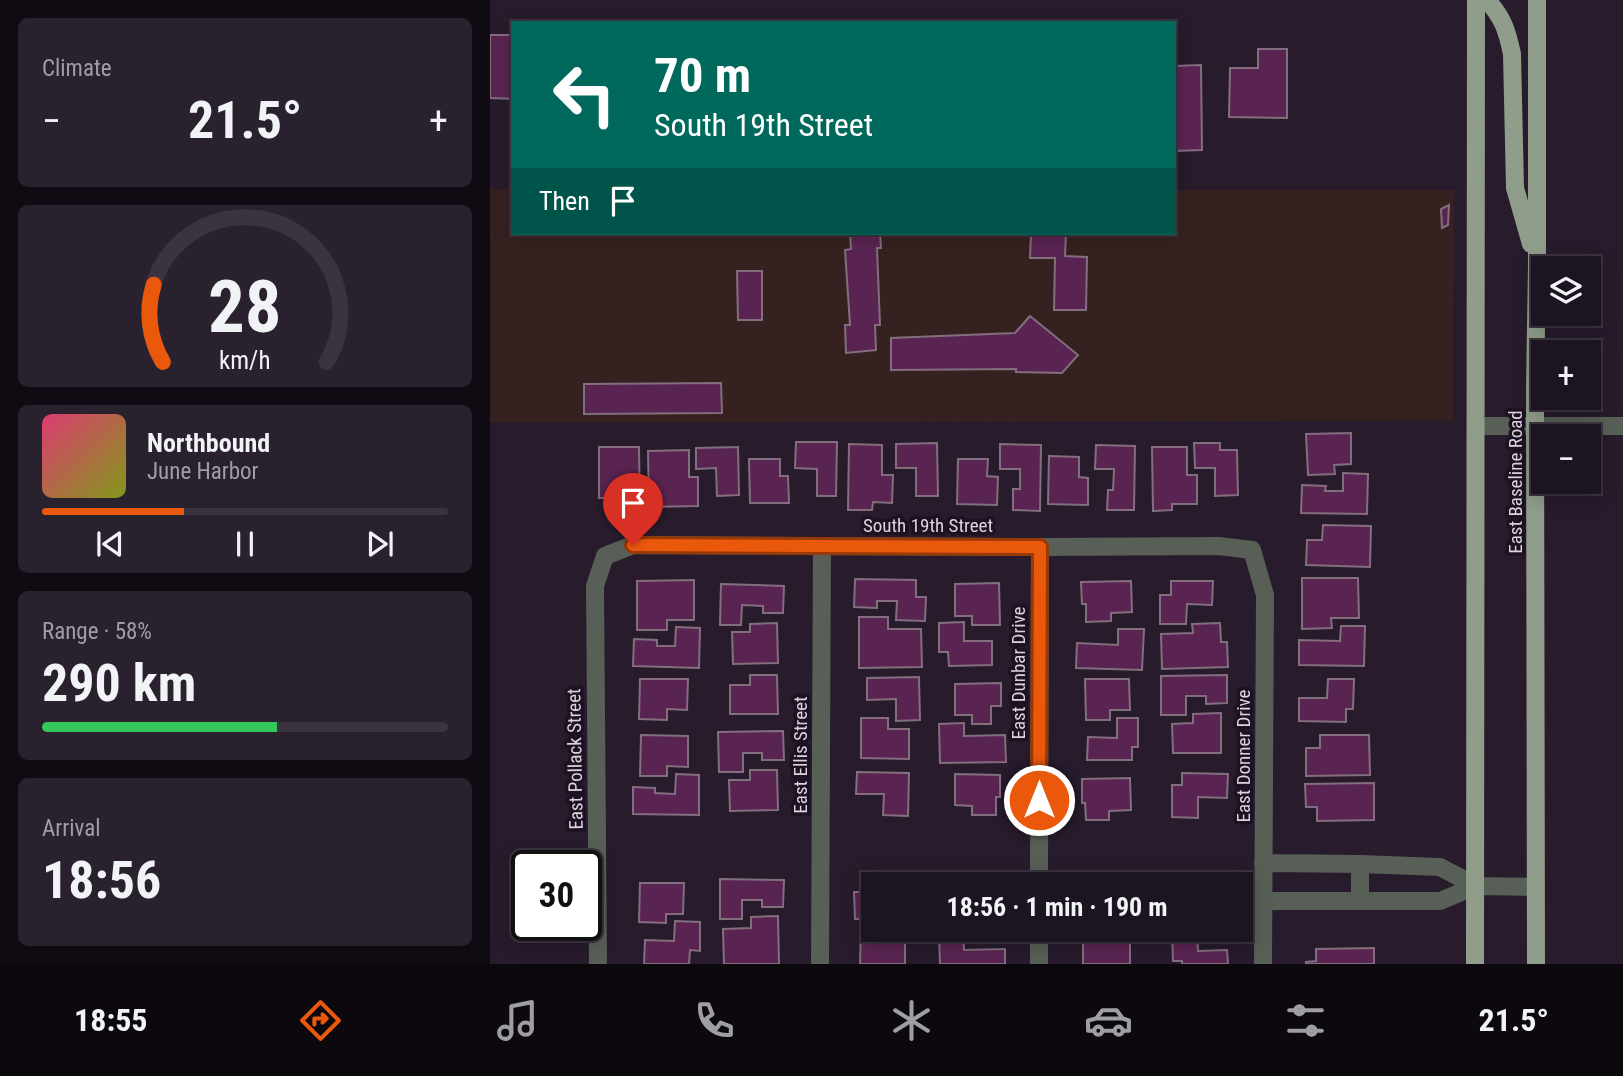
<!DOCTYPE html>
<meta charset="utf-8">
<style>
body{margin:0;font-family:"Roboto Condensed",sans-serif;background:#2a212e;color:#f1f3f6;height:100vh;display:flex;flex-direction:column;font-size:26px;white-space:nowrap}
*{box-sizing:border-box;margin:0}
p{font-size:23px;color:#a09ea5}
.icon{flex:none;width:38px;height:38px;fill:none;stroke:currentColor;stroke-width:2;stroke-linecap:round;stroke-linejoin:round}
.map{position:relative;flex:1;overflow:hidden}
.side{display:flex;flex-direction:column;gap:18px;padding:18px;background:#100b12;width:490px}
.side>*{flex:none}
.top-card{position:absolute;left:21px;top:21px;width:665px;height:214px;border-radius:0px;box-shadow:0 4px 18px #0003,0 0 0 2px #3b333f;background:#00695c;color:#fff;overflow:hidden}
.tools{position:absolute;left:1041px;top:256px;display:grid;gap:14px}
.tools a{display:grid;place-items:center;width:70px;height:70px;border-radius:0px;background:#1d1421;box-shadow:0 4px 18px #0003,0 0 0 2px #3b333f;font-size:35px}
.speed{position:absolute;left:21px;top:850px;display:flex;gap:14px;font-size:35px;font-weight:700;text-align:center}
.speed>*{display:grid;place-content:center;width:91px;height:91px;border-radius:50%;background:#1d1421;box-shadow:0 4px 18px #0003,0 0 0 2px #3b333f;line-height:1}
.speed .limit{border:4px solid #111;border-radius:10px;background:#fff;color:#111}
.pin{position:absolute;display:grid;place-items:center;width:60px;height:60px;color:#fff;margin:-72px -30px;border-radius:50% 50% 50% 0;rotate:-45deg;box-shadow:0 0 7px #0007}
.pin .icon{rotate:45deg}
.me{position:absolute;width:77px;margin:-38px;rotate:0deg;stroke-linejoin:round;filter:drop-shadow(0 0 5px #0008)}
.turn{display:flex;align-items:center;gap:24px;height:147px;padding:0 28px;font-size:32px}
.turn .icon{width:91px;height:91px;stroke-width:2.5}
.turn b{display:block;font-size:49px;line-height:60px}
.then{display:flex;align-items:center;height:66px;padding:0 28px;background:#0003;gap:14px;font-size:26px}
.big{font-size:52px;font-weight:700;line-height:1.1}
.side .card{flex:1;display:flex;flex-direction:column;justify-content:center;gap:10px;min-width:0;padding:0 24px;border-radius:10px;background:#2a212e}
.side .dial{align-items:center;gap:0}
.dial svg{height:182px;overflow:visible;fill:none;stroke:#3b333f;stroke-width:7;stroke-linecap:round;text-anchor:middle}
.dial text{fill:#f1f3f6;stroke:none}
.song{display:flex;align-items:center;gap:21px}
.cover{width:84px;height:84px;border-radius:10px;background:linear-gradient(135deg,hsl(340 70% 55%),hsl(70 70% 35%))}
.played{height:7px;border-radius:4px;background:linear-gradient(90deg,#ea580c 35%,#3b333f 35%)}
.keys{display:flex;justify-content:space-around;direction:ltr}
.heat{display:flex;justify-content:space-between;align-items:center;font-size:38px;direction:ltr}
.charge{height:10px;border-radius:5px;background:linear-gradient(90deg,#34c759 58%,#3b333f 0)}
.trip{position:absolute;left:371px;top:872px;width:392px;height:70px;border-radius:0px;background:#1d1421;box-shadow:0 4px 18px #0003,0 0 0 2px #3b333f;font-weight:700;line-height:70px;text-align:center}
.dock{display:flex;height:112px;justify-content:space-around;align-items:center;background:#0c080d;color:#a09ea5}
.dock .icon{width:49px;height:49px}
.dock .active{color:#ea580c}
.dock b{font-size:32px;color:#f1f3f6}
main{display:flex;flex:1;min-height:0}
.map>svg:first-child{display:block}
.education{fill:#352220}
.building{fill:#5a2452;stroke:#836e7e;stroke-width:2}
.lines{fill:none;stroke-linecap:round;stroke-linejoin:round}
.minor{stroke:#585f56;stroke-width:18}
.major{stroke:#909d8b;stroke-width:18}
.route-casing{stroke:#983908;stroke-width:18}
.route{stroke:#ea580c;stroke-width:12}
.labels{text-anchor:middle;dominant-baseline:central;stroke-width:7;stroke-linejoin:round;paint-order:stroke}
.street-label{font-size:19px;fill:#dbd3df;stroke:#1d1222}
</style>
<main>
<section class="side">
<div class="card"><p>Climate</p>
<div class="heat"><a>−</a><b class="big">21.5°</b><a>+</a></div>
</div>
<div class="card dial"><svg viewBox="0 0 100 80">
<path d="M14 69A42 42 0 1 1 86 69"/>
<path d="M14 69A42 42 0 0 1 10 35" stroke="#ea580c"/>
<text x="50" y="56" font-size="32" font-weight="700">28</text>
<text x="50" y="72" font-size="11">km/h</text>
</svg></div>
<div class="card">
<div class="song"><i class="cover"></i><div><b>Northbound</b><p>June Harbor</p></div></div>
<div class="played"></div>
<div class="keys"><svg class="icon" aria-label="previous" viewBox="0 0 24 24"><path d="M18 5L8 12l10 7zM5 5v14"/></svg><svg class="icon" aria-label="pause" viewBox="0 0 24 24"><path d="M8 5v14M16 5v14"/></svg><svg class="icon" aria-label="next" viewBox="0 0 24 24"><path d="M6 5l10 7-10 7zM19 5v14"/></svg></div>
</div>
<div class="card"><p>Range · 58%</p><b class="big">290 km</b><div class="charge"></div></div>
<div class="card"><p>Arrival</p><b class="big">18:56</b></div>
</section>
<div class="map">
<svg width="1133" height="964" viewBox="0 0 1133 964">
<rect width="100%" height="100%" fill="#271b2c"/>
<path class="education" d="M0,189h23v44h661v-43h280l-1,231 -963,1z"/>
<path class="building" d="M0,35h23v64l-23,-1z
M768,49h29v69l-58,-1 1,-49h28z
M711,65l1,85 -28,1v-85z
M959,205l-1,20 -6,3 -1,-19z
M360,233h30l1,15h-4l3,77h-5l1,25 -30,3 -1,-28h5l-5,-75 6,-1z
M541,233h35l-1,23 22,1 -1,53h-32l1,-52h-25z
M247,271h25v49h-24z
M540,316l48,39 -16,18 -46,-1v-3l-125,1v-32l124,-5z
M231,383l1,30 -138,1v-30z
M861,433v31l-17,1 1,9 -27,1 -2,-41z
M306,442h41l-1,54h-19v-27l-22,-1z
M447,443l1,53h-22v-28h-20v-24z
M704,443h26v7h17l1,45 -23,1v-28h-20z
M359,444l33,1v30h11l-1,28 -19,-1 -1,8h-24z
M510,444l41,1 -1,66 -27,-1v-21h7v-20h-20z
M606,445l39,1 -1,64h-27l1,-20h5l1,-21h-19z
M109,447h40l1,63h-25v-12h-16z
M248,447l1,48 -22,1 -1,-28 -20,1v-21z
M662,447h35v28h10v29h-25v6l-19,1z
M199,450v27h9v29l-49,1 -1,-56z
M559,456l30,1v20l9,1v27l-40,-1z
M259,459h31v17h8l1,27h-39z
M468,459h30l-1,17 11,1 -1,28 -40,-1z
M853,473l25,1 -1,40 -66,-1 1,-28 24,1 -1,5h18z
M833,525l48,1 -1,41 -64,-2 1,-25h15z
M812,578h56l1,40h-28l1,10 -30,1z
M365,579l61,1v17h10l-1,24 -29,-1 1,-19h-20v7l-23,-1z
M204,580v40h-27v10h-30v-49z
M641,581l1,31 -21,1v8l-25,1v-18h-4l-1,-22z
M681,581h42l-1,24 -25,-1 -1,20h-26v-29h11z
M509,583l1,42h-28v-9h-17v-32z
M231,584l63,2 -1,27h-20v-7l-21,-1 -1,20h-21z
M369,617h29v12h33l1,38 -63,1z
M474,622v19h28v24l-43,1 -1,-14h-9v-29z
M287,623l1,40 -45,1 -1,-32h18v-8z
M730,623l1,19h6l1,25 -66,2 -1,-35 32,-1 -1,-9z
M851,626h24l-1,40 -65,-1v-25l41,1z
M186,627l24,1 -1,40 -66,-2 1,-27 23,1v6h18z
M628,629h26l-2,41 -66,-2 1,-25 41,2z
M260,675h27l1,39h-48v-29h20z
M737,675v28l-21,1v-8h-20v19h-25v-39z
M429,677l1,43 -24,1v-22l-29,1v-22z
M150,679h48l-1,31 -20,-1v11l-28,-1z
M595,679h44l1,31h-20v10h-24z
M838,679h26l-1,30h-7v13l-47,-1v-23h28z
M511,683v23h-10v18h-19v-9h-17v-31z
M731,713v40h-48l-1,-29 21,-1v-9z
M371,718h27v11h21v30l-48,-1z
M627,718h21v29h-6v13h-45l1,-23 29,1z
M474,723v13l41,-1 1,27 -66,1 -1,-39z
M293,731l1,29h-22v-7h-19v19h-24l-1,-40z
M151,735l47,1v31l-21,-1v10h-27z
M830,735h49l1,40 -64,1v-28h14z
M260,770h27l1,40 -48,1 -1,-31h21z
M367,772l52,1 -1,43 -25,-1 1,-21h-28z
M692,773l46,1 -1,24 -29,-1v21l-26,-1v-32h10z
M186,774l23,1v40l-66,-1v-27l22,1v5l20,1z
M465,774l45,1v22h-4v18h-24v-9l-17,-1z
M640,778l1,32 -22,1v9h-23l-1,-17h-3v-24z
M884,783v37l-57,1v-14h-11l-1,-23z
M230,879l64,1 -1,27h-21v-7h-20v19h-22z
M150,883h44l-1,31h-17v9l-27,-1z
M364,892h19v27h-18z
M288,916l1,48h-55l-1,-35 28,-1v-11z
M185,921l25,1v29l-10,-1 -1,14h-45l1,-24 29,1z
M371,929h27v10h17v25h-45z
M593,929l27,1v9l20,1v24h-47z
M707,931l1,20 29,-1 1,14h-46v-3h-9l-1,-29z
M449,934h24l1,16 41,-1v15h-65z
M884,948v16h-68v-2l10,-1v-12z"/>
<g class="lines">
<path class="minor" d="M986,426h147
M773,863l97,1 80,3 36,19
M870,864v37
M549,884l1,-337
M773,901h177l36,-15 60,1
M108,964l-3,-378 10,-30 28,-11 407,2 179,-1 33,4 13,45 -2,369
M330,964l2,-418
M549,964v-35"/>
<path class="major" d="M997,0c16,18 20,30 25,54l3,134 16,56
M985,964l1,-964
M1046,964l-1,-575 2,-125v-264"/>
</g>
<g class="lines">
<defs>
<path id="route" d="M143,545l407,2 -1,253"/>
</defs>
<use href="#route" class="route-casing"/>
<use href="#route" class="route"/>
</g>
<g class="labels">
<g class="street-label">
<text transform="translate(1025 482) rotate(-90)">East Baseline Road</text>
<text x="438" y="525">South 19th Street</text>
<text transform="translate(528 673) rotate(-90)">East Dunbar Drive</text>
<text transform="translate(310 755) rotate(-90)">East Ellis Street</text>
<text transform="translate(753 756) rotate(-90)">East Donner Drive</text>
<text transform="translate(85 759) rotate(-91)">East Pollack Street</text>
</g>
</g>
</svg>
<div class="tools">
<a><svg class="icon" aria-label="layers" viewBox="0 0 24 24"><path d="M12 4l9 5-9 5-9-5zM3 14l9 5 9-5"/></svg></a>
<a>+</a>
<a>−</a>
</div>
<div class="speed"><div class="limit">30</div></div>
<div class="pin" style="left:143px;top:545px;background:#d93025"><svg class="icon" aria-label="arrive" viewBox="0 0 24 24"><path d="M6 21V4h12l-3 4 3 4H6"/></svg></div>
<svg class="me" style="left:549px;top:800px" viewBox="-20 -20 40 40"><circle r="17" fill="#ea580c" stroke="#fff" stroke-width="3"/><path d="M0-11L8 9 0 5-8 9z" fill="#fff"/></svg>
<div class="trip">18:56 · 1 min · 190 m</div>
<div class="top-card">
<div class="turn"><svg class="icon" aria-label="left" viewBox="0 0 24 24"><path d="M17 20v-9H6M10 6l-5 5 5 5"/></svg><div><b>70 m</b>South 19th Street</div></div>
<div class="then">Then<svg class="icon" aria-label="arrive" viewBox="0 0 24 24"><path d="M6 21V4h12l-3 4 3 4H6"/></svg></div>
</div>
</div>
</main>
<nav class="dock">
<b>18:55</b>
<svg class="icon active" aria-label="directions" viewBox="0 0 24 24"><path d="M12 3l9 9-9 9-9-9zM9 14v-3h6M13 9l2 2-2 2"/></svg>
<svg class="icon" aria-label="music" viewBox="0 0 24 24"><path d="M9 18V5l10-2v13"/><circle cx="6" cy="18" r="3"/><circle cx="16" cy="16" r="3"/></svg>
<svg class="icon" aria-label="phone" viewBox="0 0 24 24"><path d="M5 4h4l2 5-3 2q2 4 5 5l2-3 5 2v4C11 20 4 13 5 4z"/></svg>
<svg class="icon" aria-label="climate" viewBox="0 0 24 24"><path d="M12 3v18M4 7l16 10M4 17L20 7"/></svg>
<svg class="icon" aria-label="car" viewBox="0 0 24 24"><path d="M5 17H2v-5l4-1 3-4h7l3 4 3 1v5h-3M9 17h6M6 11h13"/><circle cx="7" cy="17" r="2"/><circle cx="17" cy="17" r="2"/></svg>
<svg class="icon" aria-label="filters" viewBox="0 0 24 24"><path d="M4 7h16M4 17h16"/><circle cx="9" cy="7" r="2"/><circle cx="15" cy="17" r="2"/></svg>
<b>21.5°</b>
</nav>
